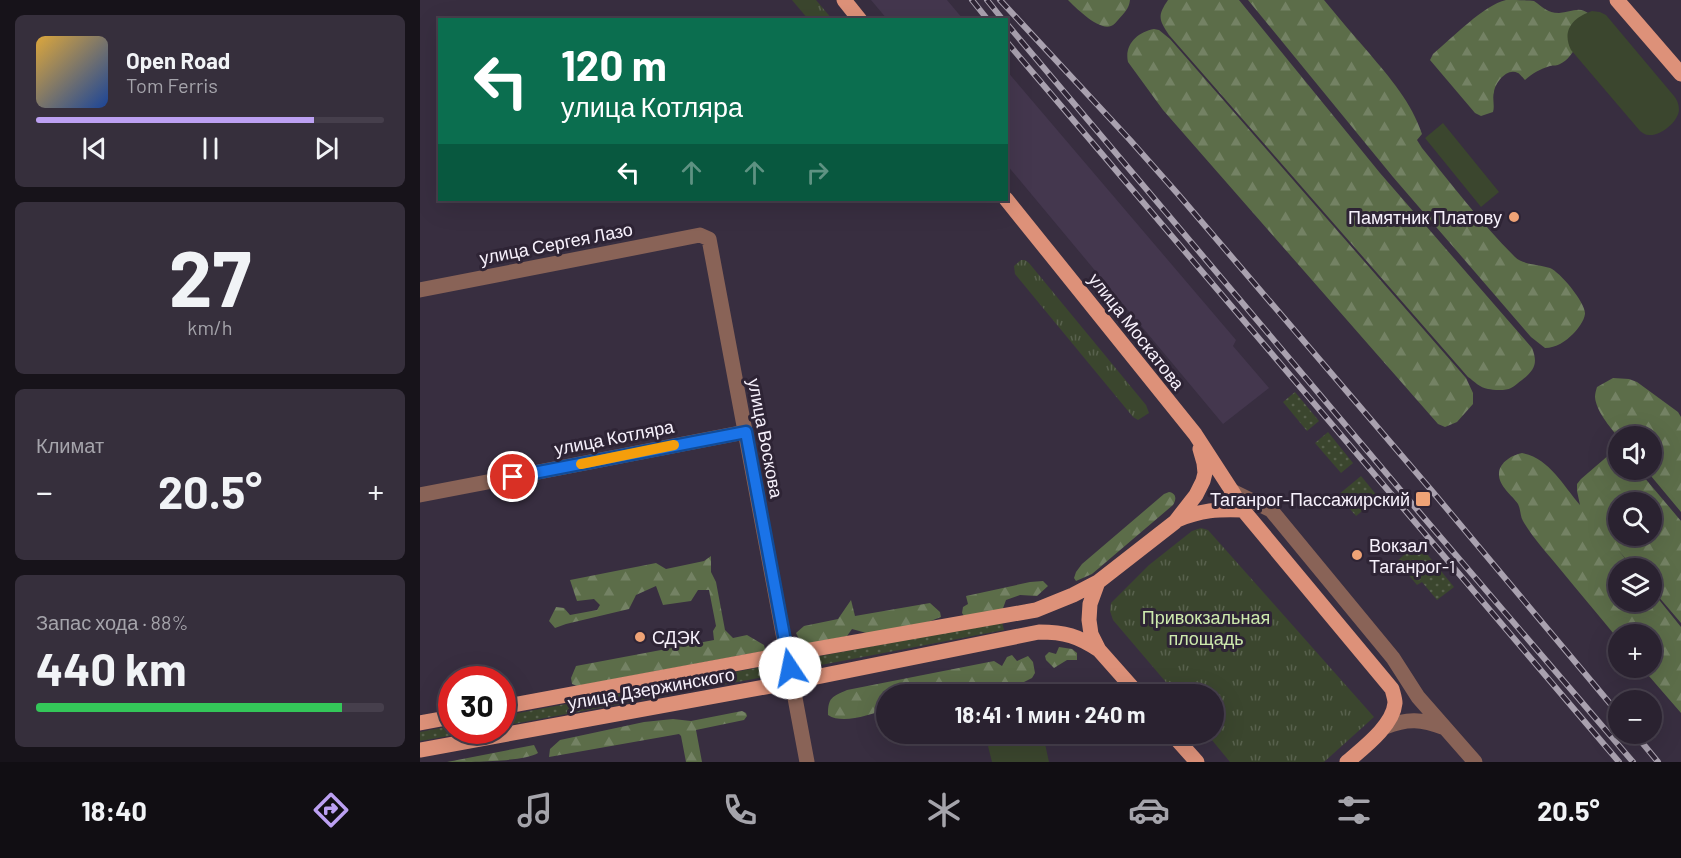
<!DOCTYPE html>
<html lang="ru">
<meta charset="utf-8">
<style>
body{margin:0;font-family:Barlow,sans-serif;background:#362f3c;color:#f1f3f6;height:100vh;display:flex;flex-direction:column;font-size:22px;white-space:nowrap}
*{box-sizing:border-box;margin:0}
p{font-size:20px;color:#a5a4ab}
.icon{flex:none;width:33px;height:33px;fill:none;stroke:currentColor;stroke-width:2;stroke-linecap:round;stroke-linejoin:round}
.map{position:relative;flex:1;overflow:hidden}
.drawer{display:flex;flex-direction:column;gap:15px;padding:15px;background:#17131a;width:420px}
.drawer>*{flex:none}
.hud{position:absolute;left:18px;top:18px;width:570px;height:183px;border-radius:0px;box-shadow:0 6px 24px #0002,0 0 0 2px #463f4c;background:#0b6e4f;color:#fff;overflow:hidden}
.tools{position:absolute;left:1188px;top:426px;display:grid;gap:12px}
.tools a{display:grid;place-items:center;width:54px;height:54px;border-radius:50%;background:#2a2230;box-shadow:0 6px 24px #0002,0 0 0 2px #463f4c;font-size:30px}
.speed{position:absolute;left:18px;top:666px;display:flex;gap:12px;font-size:30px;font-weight:700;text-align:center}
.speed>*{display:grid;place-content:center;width:78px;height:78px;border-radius:50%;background:#2a2230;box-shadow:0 6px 24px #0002,0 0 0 2px #463f4c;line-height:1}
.speed .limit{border:9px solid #d22;background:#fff;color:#111}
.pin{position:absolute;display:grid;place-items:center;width:51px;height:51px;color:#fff;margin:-26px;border:3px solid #fff;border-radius:50%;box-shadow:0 2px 6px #0007}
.me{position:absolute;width:66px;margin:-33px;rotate:349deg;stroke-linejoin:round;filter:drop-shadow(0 0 4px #0008)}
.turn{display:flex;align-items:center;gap:21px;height:126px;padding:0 24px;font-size:27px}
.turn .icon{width:78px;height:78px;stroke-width:2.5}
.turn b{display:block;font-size:42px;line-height:51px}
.lanes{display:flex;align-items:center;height:57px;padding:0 24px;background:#0003;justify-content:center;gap:30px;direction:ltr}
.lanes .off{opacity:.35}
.big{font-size:45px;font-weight:700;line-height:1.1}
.drawer .widget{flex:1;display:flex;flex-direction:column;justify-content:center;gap:9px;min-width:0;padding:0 21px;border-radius:9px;background:#362f3c}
.drawer .dial{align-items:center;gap:0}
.dial b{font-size:78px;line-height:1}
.song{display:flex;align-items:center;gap:18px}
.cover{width:72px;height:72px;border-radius:9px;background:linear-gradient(135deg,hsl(40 70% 55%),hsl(220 70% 35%))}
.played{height:6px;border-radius:3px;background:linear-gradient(90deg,#bca0f2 80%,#463f4c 80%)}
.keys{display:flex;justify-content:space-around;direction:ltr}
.heat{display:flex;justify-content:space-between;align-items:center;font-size:33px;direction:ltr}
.charge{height:9px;border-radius:4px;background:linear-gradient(90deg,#34c759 88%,#463f4c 0)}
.trip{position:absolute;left:456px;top:684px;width:348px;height:60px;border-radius:30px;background:#2a2230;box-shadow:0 6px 24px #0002,0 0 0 2px #463f4c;font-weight:700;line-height:60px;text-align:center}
.menu{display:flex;height:96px;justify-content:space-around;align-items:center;background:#110e13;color:#a5a4ab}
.menu .icon{width:42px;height:42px}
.menu .on{color:#bca0f2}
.menu b{font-size:27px;color:#f1f3f6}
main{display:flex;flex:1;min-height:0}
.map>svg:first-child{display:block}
.built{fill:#44374e}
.grass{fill:url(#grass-dots)}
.forest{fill:url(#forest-firs);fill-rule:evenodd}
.park{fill:url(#park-tufts)}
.garden{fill:#3b462e}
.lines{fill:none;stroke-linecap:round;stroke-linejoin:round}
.minor{stroke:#896357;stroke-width:15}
.major{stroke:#dd9179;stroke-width:15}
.rail-casing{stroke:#a9a1af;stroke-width:6}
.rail{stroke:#2e2435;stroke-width:4;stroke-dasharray:11;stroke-linecap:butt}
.route-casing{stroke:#114b97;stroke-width:15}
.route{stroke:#1a73e8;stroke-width:10}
.slow{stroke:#f59e0b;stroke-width:10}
.poi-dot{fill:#efa376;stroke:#2e2435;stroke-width:2}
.labels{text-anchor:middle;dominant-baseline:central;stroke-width:6;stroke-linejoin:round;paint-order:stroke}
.poi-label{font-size:18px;fill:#f7f1fc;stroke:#2e2435;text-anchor:end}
.street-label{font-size:18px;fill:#f7f1fc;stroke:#2e2435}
.park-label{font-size:18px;fill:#cdeaad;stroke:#2e2435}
</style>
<main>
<section class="drawer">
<div class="widget">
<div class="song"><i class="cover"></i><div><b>Open Road</b><p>Tom Ferris</p></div></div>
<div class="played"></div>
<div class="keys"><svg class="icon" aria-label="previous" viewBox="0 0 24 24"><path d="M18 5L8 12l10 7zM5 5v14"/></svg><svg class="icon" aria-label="pause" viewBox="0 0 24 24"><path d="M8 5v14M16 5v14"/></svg><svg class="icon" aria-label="next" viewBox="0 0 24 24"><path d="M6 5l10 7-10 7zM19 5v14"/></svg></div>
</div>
<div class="widget dial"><b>27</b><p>km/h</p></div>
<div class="widget"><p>Климат</p>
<div class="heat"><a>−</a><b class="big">20.5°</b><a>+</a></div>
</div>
<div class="widget"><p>Запас хода · 88%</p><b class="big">440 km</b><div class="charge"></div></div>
</section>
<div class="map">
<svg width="1261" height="762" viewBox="0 0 1261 762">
<defs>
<pattern id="grass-dots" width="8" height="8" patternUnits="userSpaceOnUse" patternTransform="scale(1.5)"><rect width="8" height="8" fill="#3b462e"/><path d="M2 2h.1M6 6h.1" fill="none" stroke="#58614d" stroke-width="1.8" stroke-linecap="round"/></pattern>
<pattern id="forest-firs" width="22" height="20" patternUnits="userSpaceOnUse" patternTransform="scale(1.5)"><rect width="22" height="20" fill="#5c6d49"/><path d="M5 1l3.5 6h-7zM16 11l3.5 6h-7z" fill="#748264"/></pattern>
<pattern id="park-tufts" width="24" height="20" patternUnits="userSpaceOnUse" patternTransform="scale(1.5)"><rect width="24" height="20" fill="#3b462e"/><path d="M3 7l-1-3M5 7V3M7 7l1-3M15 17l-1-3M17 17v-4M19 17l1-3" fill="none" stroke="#58614d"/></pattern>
</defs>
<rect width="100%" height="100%" fill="#382e40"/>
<path class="built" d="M451,0h76l16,19h-76z
M586,70l230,270 -3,6 36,42 -46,36 -216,-259z"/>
<path class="grass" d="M875,392l24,29 -12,10 -24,-29z
M908,432l25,31 -12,10 -26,-30z
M941,476l18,22 -23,18 -18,-21z
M998,543l36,44 -17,13 -15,-18 -5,3 -20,-24z
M582,622l2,8 -183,35 -5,-3 4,-6z
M346,666l4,4 -1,6 -266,50v-10z
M31,726l1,4 26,1 -58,10v-9z"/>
<path class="forest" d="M648,0h62c-1,9 -6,13 -12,20 -2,2 -4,5 -7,6 -12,5 -35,-18 -43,-26z
M748,0h71l141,173 152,175c6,15 3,22 -10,32 -3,2 -7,6 -11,8 -5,3 -18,2 -23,1 -8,-1 -14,-8 -20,-12l-299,-342c-10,-15 -12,-19 -1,-35z
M828,0h76c15,18 30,36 45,53 21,25 43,50 53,81l-5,6 5,8c30,37 59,75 93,109 8,8 24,7 35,11 10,4 36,35 35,46 -1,7 -7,15 -12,20 -7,7 -17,14 -28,14l-14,-11 -138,-160z
M1086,0c8,0 22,0 28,1 9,6 13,12 25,12 12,-1 22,-8 31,2 -6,14 -15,43 -30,49 -3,2 -6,1 -10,2 -10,3 -17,7 -25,14 -1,-1 -6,-7 -7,-7 -11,-6 -23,10 -24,19 -2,7 1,13 -1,20l-12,4 -6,-3 -45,-53 3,-6c19,-16 51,-49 73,-54z
M734,29l5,1 11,9 296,339 7,15v11l-16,18 -12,5 -7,-3 -275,-314 -35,-48c-4,-18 10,-30 26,-33z
M1193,378l16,1 8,3 41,30 3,5v95l-35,-42h6v-34l-34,1c-8,-10 -22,-26 -23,-40 0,-3 1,-7 2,-10z
M1102,453c27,5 41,32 58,52l-3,-14v-7l4,-5 29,-25h8v16h20l43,51v102l-29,-34v-21h-18l-16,-18 15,18h-15v34h34v-11l29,36v86l-39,-45h10v-34h-34v5c-19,-23 -39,-47 -58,-70 -13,-16 -27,-31 -37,-48 -3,-5 -2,-11 -5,-17 -6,-9 -20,-18 -19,-31 1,-11 13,-18 23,-20zM1198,502h34v34h-34z
M749,492c7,1 8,7 4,13l-81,69 -16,7 -2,-3 2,-6 6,-8 82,-70z
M291,556v16l5,10 9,48 8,8 14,-3 17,10 1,4 -1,2 -187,35 -5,-2 -1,-6 5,-12 138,-26 -1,-9 3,-5 -7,-36h-11l-7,11 -28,4 -7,-19 -20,9 -7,14 -63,15 -11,4 -6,-7 7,-14 8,1 6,7 27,-5 3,-5 -6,-6 -17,2 -7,-21 86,-17 10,6 38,-8z
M623,581l5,5 -11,10 -17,-1 -14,5 -4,11 -37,6 -3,-4 1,-6 5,-3 -2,-8 64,-14z
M431,600l4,16 75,-13 10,9 1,5 -13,5 -58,12 -18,-5 -5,7 -40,8 -7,-3 -4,-8 8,-7 34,-7z
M639,647l13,2 5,4v7h-10l-13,8 -8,-8 -1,-4 4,-4 7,2z
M592,655l5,6 11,-5 5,6 2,11 -3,5 -8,4 -61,12h-77v16c-16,4 -43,15 -58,5 0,-18 4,-18 19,-25l147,-29 8,5 5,-9z
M322,711l4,2 1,3 -3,4 -48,10 6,32h-16l-5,-26 -2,-2 -130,23 1,-8 10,-9 84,-18 29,-3 18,2z
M114,745l4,8c-14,9 -70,9 -91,9z"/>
<path class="park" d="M372,0h24l16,19h-24z
M601,260h4l4,3 117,142 3,8 -11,7 -5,-3 -118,-143 -1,-8z
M781,528l7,2 166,187 -50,45h-94l-23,-28h7v-40h-38l-63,-74 -3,-9 1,-8 38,-38 43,-34z"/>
<path class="garden" d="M1172,11l8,1 6,3 68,81c3,4 5,8 5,14 -1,12 -18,26 -30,25 -4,0 -6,-2 -9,-4l-69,-81c-10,-20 3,-33 21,-39z
M1023,123l56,69 -18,15 -56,-69z
M565,734h55l4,5 5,23h-57z"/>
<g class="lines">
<path class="minor" d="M0,290l280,-55 9,4 98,523
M812,491l39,19 122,148 25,39 57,65
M0,495l325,-63
M965,727c23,-9 36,-8 60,1"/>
<path class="major" d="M424,0l16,20
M1197,0l64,74
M586,199l189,235 37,57 11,19 149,179c1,4 3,10 3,14 -2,23 -32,45 -48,59
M757,520c24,-10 41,-11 66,-10
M718,694l-39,-44 -8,-16 -2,-14 1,-16 8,-22 77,-60 21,-27 7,-14 2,-8 -1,-10 -4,-14
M82,707l285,-53 249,-44 37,-15 25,-13
M0,723l32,-6
M752,734l25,28
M0,750l356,-65 263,-53c26,0 39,4 60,18"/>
<defs>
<path id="rail" d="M552,0l16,20
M567,0l16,20
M580,0l130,140 47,53 255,298 186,222
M586,23l413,489 214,250
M586,41l613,721
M1215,734l23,28"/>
</defs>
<use href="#rail" class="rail-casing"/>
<use href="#rail" class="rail"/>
</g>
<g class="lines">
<defs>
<path id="route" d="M93,477l233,-45 44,236"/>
</defs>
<use href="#route" class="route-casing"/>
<use href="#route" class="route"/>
<path class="slow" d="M161,464l93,-19"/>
</g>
<g class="poi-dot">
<circle cx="1094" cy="217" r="6"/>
<rect x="995" y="491" width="16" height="16" rx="3"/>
<circle cx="937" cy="555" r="6"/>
<circle cx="220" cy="637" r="6"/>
</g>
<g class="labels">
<g class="poi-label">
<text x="1082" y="217">Памятник Платову</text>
<text x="990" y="499">Таганрог-Пассажирский</text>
<text x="949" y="545" text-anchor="start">Вокзал<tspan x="949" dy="21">Таганрог-1</tspan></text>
<text x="232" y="637" text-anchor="start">СДЭК</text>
</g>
<g class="street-label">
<text transform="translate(136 243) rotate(-11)">улица Сергея Лазо</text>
<text transform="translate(717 331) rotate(52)">улица Москатова</text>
<text transform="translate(194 437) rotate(-11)">улица Котляра</text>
<text transform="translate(346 438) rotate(79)">улица Воскова</text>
<text transform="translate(231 688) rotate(-10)">улица Дзержинского</text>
</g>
<g class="park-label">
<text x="786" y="617">Привокзальная<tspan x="786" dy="21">площадь</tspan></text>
</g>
</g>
</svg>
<div class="tools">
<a><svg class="icon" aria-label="sound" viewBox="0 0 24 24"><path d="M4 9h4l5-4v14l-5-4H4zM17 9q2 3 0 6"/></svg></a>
<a><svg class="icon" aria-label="search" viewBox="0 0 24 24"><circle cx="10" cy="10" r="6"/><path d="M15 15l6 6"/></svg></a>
<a><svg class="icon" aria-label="layers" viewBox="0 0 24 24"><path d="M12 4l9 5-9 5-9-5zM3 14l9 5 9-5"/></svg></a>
<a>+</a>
<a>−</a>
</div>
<div class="speed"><div class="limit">30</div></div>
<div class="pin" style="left:93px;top:477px;background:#d93025"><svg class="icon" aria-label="arrive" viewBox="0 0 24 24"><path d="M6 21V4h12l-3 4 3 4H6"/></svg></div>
<svg class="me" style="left:370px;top:668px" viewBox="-20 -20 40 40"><circle r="19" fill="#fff"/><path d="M0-13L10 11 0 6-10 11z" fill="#1a73e8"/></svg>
<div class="trip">18:41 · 1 мин · 240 m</div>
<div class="hud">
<div class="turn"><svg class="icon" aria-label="left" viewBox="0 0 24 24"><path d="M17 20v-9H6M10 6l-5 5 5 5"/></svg><div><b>120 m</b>улица Котляра</div></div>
<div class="lanes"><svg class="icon" aria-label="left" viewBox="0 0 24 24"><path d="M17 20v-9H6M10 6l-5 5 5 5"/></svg><svg class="icon off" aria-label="ahead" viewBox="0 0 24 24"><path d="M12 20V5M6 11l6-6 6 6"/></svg><svg class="icon off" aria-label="ahead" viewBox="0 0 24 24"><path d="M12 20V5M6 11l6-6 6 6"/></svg><svg class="icon off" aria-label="right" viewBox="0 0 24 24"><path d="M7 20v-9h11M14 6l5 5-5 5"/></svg></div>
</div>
</div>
</main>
<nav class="menu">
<b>18:40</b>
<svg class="icon on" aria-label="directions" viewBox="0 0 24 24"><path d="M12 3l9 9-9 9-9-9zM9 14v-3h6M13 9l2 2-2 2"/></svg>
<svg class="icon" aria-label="music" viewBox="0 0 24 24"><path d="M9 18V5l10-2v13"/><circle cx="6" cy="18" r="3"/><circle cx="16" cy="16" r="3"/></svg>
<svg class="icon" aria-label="phone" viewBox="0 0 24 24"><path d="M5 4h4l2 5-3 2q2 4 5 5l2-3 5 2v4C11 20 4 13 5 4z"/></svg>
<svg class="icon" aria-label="climate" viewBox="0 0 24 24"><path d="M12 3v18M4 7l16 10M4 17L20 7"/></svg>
<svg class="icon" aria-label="car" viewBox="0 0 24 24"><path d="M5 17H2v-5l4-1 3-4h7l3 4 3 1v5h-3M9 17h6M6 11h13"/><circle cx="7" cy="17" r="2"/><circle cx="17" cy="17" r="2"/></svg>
<svg class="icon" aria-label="filters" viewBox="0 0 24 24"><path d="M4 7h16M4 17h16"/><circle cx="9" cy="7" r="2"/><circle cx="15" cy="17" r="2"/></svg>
<b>20.5°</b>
</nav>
